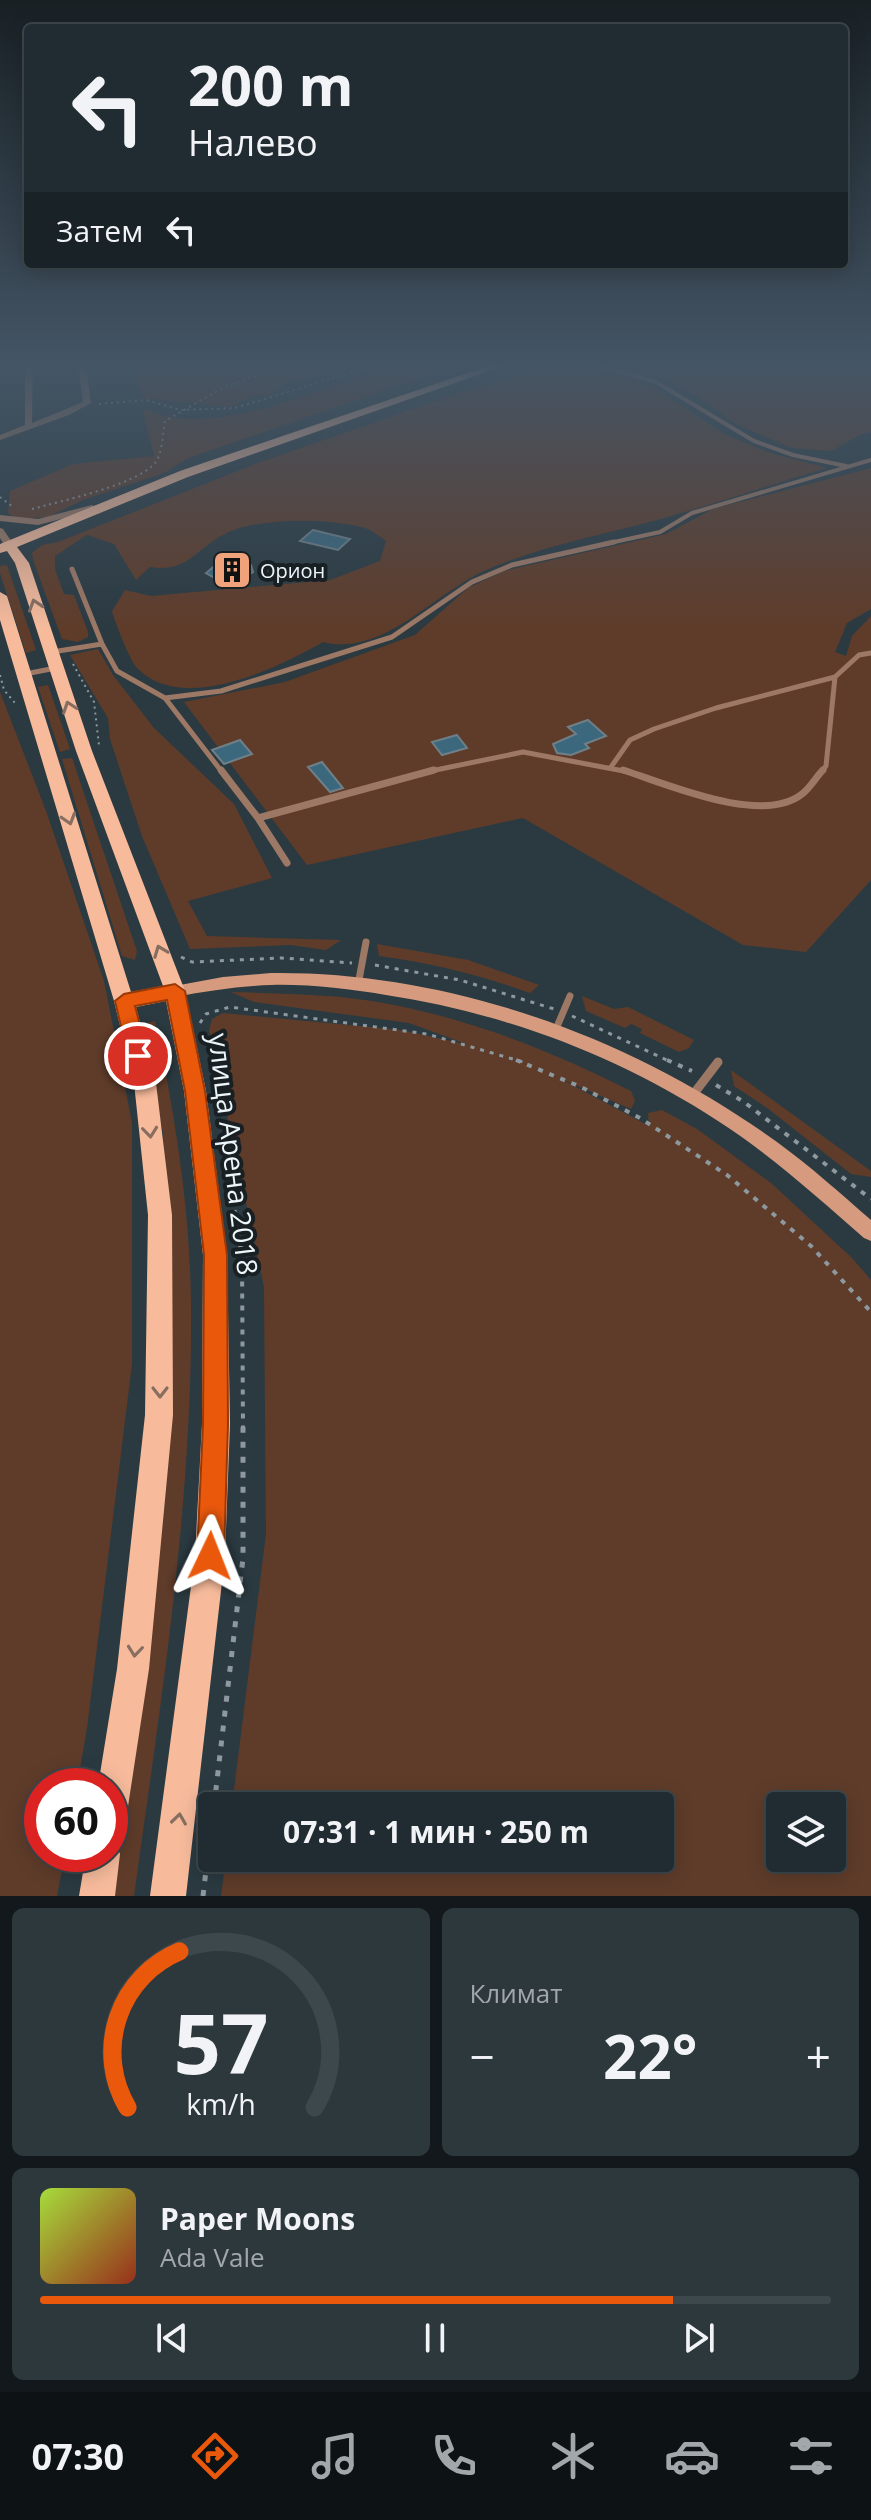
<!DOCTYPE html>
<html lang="ru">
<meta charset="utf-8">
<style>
body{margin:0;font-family:"Open Sans",sans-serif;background:#2d383d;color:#f1f3f6;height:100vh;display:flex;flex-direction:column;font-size:30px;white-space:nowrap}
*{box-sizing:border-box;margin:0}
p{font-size:26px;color:#a2a7ab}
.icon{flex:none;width:44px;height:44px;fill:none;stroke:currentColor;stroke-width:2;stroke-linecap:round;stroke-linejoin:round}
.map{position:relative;height:1896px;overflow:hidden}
.side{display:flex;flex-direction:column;gap:12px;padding:12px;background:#12181b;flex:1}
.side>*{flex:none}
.top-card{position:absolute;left:24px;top:24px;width:824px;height:244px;border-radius:8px;box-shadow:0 4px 20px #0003,0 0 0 2px #3d484d;background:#202c31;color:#f1f3f6;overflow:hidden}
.controls{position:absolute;left:766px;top:1792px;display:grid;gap:16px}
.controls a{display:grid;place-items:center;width:80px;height:80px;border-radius:8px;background:#202c31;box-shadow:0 4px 20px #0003,0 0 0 2px #3d484d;font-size:40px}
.speed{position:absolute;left:24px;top:1768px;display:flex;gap:16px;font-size:40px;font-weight:700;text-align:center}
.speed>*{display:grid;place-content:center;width:104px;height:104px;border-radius:50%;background:#202c31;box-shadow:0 4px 20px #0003,0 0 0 2px #3d484d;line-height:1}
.speed .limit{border:12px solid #d22;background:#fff;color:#111}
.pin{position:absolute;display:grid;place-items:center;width:68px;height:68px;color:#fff;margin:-34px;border:4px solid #fff;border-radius:50%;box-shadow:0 2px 8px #0007}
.me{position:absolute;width:88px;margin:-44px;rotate:2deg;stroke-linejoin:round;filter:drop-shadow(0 0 6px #0008)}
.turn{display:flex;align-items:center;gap:28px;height:168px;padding:0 32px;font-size:36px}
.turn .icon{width:104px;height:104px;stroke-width:2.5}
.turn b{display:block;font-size:56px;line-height:68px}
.then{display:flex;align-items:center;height:76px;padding:0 32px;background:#0003;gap:16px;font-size:30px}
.big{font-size:60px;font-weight:700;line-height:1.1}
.side .widget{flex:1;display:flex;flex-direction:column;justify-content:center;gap:12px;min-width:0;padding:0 28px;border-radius:12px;background:#2d383d}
.side .dial{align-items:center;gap:0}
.dial svg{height:208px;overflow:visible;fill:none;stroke:#3d484d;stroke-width:7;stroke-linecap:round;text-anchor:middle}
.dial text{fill:#f1f3f6;stroke:none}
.song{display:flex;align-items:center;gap:24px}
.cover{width:96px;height:96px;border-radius:12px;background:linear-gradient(135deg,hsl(80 70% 55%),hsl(10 70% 35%))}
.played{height:8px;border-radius:4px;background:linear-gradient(90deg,#ea580c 80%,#3d484d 80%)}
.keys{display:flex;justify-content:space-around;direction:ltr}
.heat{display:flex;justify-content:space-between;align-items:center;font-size:44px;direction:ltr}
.side .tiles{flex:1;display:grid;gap:12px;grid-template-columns:1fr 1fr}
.widget:last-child{grid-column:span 2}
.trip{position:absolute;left:198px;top:1792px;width:476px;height:80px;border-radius:8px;background:#202c31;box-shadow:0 4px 20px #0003,0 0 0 2px #3d484d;font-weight:700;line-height:80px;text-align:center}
.tab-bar{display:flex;height:128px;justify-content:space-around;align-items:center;background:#0d1214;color:#a2a7ab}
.tab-bar .icon{width:56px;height:56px}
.tab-bar .current{color:#ea580c}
.tab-bar b{font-size:36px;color:#f1f3f6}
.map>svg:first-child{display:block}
.green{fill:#5f3c2a;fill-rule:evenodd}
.building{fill:#3c687e;stroke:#6f7f88;stroke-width:2}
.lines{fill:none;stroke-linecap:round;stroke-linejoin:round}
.path-far3{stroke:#8d999f;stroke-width:2;stroke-dasharray:2 4;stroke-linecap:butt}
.path-far2{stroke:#8d999f;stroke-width:3;stroke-dasharray:4 6;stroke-linecap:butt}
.path-far1{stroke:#8d999f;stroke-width:4;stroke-dasharray:5 7;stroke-linecap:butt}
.path{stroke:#8d999f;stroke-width:5;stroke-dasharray:6 9;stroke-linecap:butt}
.service-far3{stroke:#9d7865;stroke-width:4}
.service-far2{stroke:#9d7865;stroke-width:5}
.service-far1{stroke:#9d7865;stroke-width:7}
.service{stroke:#9d7865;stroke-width:9}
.minor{fill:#9d7865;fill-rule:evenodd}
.secondary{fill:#d69b7e;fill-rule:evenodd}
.primary{fill:#f7bb9c;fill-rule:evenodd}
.oneway{stroke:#886e60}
.route{fill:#ea580c;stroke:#983908;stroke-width:2}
.labels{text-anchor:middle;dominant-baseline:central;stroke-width:8;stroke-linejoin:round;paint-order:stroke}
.far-poi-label{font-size:20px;fill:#edf6fb;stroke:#192023;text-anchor:start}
.near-street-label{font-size:28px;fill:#edf6fb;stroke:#192023}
</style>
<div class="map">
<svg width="871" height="1896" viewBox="0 0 871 1896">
<rect width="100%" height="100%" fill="#2b3a41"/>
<path class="green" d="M134,364h203l-11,3 -7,9 -33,6 -14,14 -17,-1 -24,12 -89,-9z
M394,364h68l-274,94 -24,15 -81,27 -35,17 -31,2 -9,-6 2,-22 63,-27 81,-8 -11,-45 5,-2c60,33 183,-24 246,-45z
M538,364h43l66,19 77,51 46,19 57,15c-58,17 -115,37 -174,53 -56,15 -115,26 -169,50 -51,23 -101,86 -161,71 -46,26 -140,73 -186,26 -7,-7 -22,-46 -25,-57l13,-21 26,6 179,-16 50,-19 6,-20c-7,-5 -14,-11 -21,-13 -36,-10 -108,-11 -140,6 -30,15 -37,39 -75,33l-14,13 -22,-36 -27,-9 -32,21v13l9,25 10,1 14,37v5l-10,5 -16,-3 -29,-79 -1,-7 10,-8 16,-3 200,-79 212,-74 20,-4z
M605,364h266v68l-10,2 -30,17 -39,-3 -56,-24 -39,-28 -50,-23z
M871,468v141l-24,14 -12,29 11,4 6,-20 19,-20v264l-65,72 -63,-7 -220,-127 -216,47 -123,-163 101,-20 130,-47 53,-47 36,-17 162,-37 47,-25z
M7,565l29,85 -10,3 -26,-80v-7z
M98,649l15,26 41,53 80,76 38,74 -84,23 19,35 134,4 -15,10 -35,-5 -101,4 -48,-113 -32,-97 -2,-21 -38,-63z
M48,685l22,64 -10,3 -22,-65z
M0,692l46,119 58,170 28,142v241l-45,364 -10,58h-35v68h23l-8,42h-57z
M72,758l65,193 -2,9 -13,-4 -60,-197z
M377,944l91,16 71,25 -9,8c-50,-18 -98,-30 -151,-37z
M231,992c36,1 73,2 110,5 102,11 199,48 290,94l4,10 -4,8 -70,-30 88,47 -1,-13 14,-3 35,19 74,54 81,75 19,22v616h-650l5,-38h434v-52h-428l34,-272 -2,-247 -55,-257 3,-11 11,-6 178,17 68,15 -60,-22 -155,-21zM780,1806h52v52h-52z
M582,996l32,13 14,-2 66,33 -5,8 -10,4 -39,-19 2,-4 -11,-5 -6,4 -39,-17z
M155,1021c20,92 35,188 36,283 2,198 -30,396 -57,592h-23l36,-219 25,-291 -9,-253 -22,-109z
M731,1070l140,101v6l-20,-3 -85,-67 -32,-21z"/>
<path class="building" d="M313,530l37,9 -12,11 -38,-9z
M230,560l21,5 2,7 -17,10 -16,-1 -14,-8 11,-9z
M588,720l18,16 -21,8 4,4 -18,7 -14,-2 -4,-9 23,-10 -8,-7z
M457,735l10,13 -25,7 -10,-13z
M240,740l12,14 -28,10 -12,-14z
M322,762l21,26 -13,4 -22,-25z"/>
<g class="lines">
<path class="path-far3" d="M99,404l47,-4 35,10 54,-2 145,-44
M0,497l13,10
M32,509c28,-8 105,-24 123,-46 8,-10 7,-29 10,-42l59,-34 65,-23
M73,664l21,38 5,43
M0,675l4,15 11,13"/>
<path class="path-far2" d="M181,957l11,5 90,-4 70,5
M375,965l85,15 94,29
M572,1016l99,46
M200,1023l6,-9 24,-7 197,27 96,28"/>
<path class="path-far1" d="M516,1060l65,27 59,31 87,57 84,71 60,66
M667,1060l25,11
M716,1085l28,17 127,97
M223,1139l19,118 1,172"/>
<path class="path" d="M214,1806l29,-248v-131
M203,1896l9,-77"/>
<path class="service-far3" d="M592,364l64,18 98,59 39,14 53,11
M605,544l55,-12 32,-19 179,-53"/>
<path class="service-far2" d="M72,569l30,75 15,27 48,27
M52,652l50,-8
M25,674l31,-6
M611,767l19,-27 24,-11 62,-21 119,-31
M222,772l-57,-74 56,-7 171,-54 80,-55 40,-17 102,-23
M426,772l97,-20 106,20
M821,772l5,-6 9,-89 24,-22 12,-2"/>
<path class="service-far1" d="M221,770l37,48 176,-48
M623,770c44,14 139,56 179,24 8,-6 14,-17 21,-24
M258,818l29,45
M358,985l8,-43
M556,1029l14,-33"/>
<path class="service" d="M692,1096l26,-34"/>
<path class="minor" d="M25,364h8l-1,59 51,-21 -5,-38h8l5,39 -22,12 -69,25v-5l25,-10z
M92,505l5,3 -2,2 -57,15 -38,-4v-6l38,4z
M0,528l3,1 11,16 -2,2 -8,-2 -4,-7z"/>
<path class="secondary" d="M271,973c180,-2 362,65 506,169 33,24 63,51 94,78v21l-7,-3c-47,-41 -93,-83 -146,-117 -101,-66 -214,-108 -332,-126 -38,-6 -76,-11 -115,-10 -32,1 -64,6 -96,12l-6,-2 -2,-4 2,-4 54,-10z"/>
<path class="primary" d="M494,364h15l-321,113 -171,70 12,16 63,188 93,240 21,100 21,164 3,169 -5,132 -39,340h-36l45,-340 7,-132 1,-169 -19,-164 -18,-90 -30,6 20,76 16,132 1,200 -24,254 -22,144 -5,12 -12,5v-44h-12l19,-117 28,-254 3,-200 -14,-132 -20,-82 -114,-381v-28l7,4 124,396 32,-6 -87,-235 -61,-188 -8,-12 -7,2v-9l180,-73z
M110,1840l5,2 5,12 -5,42h-36l7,-42h24z"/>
</g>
<defs><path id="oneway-chevron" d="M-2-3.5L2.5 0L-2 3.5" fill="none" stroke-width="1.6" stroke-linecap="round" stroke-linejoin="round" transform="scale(2)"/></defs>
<g class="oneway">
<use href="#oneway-chevron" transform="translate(35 605) rotate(-108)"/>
<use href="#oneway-chevron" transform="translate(69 707) rotate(-109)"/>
<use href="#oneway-chevron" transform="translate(69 819) rotate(73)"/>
<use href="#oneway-chevron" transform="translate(160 951) rotate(-111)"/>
<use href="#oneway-chevron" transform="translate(150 1132) rotate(84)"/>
<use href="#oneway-chevron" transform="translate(160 1392) rotate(90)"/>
<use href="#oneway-chevron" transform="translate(135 1651) rotate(96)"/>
<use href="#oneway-chevron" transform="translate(179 1819) rotate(-82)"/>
</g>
<linearGradient id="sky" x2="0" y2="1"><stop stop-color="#182024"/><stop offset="0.58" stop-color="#445565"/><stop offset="1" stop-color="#445565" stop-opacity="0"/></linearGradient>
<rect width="871" height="629" fill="url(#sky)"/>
<path class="route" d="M175,984l10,7 20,100 22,164 1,169 -4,132 -4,10 -10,4 -9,-4 -4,-10 6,-132 1,-169 -19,-164 -18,-91 -32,6 13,50 -3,6h-14l-3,-6 -13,-55 9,-7z"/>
<defs>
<symbol id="building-square" viewBox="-11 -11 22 22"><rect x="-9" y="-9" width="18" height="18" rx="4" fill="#f0a27a" stroke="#192023"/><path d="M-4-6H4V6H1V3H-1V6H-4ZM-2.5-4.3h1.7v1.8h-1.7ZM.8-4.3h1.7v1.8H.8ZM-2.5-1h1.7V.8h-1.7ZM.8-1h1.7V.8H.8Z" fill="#111"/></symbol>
</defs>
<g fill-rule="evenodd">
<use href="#building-square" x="210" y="548" width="44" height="44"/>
</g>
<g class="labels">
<g class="far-poi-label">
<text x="260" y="570">Орион</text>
</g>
<g class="near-street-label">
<text transform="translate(234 1154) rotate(83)">улица Арена 2018</text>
</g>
</g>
</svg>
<div class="controls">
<a><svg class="icon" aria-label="layers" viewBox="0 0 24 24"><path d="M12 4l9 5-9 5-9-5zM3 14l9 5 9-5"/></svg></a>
</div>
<div class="speed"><div class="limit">60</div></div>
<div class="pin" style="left:138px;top:1056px;background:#d93025"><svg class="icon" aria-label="arrive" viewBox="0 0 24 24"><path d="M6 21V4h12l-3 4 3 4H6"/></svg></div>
<svg class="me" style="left:210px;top:1556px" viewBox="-20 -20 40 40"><path d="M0-17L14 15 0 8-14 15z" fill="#ea580c" stroke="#fff" stroke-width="4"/></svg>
<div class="trip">07:31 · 1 мин · 250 m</div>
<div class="top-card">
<div class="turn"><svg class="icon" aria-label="left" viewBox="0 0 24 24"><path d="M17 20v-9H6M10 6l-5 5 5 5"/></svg><div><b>200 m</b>Налево</div></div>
<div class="then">Затем<svg class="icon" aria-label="left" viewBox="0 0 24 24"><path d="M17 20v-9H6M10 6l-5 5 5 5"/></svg></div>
</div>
</div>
<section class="side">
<div class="tiles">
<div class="widget dial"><svg viewBox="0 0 100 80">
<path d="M14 69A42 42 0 1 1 86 69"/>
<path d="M14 69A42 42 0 0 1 34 9" stroke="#ea580c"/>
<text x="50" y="56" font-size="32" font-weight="700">57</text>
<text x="50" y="72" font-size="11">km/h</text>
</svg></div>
<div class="widget"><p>Климат</p>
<div class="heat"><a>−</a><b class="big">22°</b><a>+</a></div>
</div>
<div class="widget">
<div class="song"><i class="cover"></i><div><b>Paper Moons</b><p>Ada Vale</p></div></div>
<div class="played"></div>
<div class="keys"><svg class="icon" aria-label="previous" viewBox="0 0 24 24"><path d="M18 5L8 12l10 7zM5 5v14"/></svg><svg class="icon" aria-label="pause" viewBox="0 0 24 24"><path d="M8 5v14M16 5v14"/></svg><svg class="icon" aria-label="next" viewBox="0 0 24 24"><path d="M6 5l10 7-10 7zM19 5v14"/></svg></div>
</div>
</div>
</section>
<nav class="tab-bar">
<b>07:30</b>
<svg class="icon current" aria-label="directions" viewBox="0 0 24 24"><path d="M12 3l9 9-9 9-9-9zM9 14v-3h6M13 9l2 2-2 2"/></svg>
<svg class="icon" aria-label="music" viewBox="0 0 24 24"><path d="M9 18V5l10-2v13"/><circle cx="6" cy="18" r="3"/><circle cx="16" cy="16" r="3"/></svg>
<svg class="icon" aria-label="phone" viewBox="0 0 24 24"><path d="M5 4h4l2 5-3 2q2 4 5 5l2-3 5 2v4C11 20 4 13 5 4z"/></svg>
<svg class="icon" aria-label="climate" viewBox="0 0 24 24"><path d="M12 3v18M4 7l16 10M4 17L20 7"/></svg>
<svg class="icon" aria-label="car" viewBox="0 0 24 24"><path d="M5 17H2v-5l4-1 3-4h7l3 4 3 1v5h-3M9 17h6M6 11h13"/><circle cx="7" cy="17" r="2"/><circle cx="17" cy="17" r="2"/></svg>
<svg class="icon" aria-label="filters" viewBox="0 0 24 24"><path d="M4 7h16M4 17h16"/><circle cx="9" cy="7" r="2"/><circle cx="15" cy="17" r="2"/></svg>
</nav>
